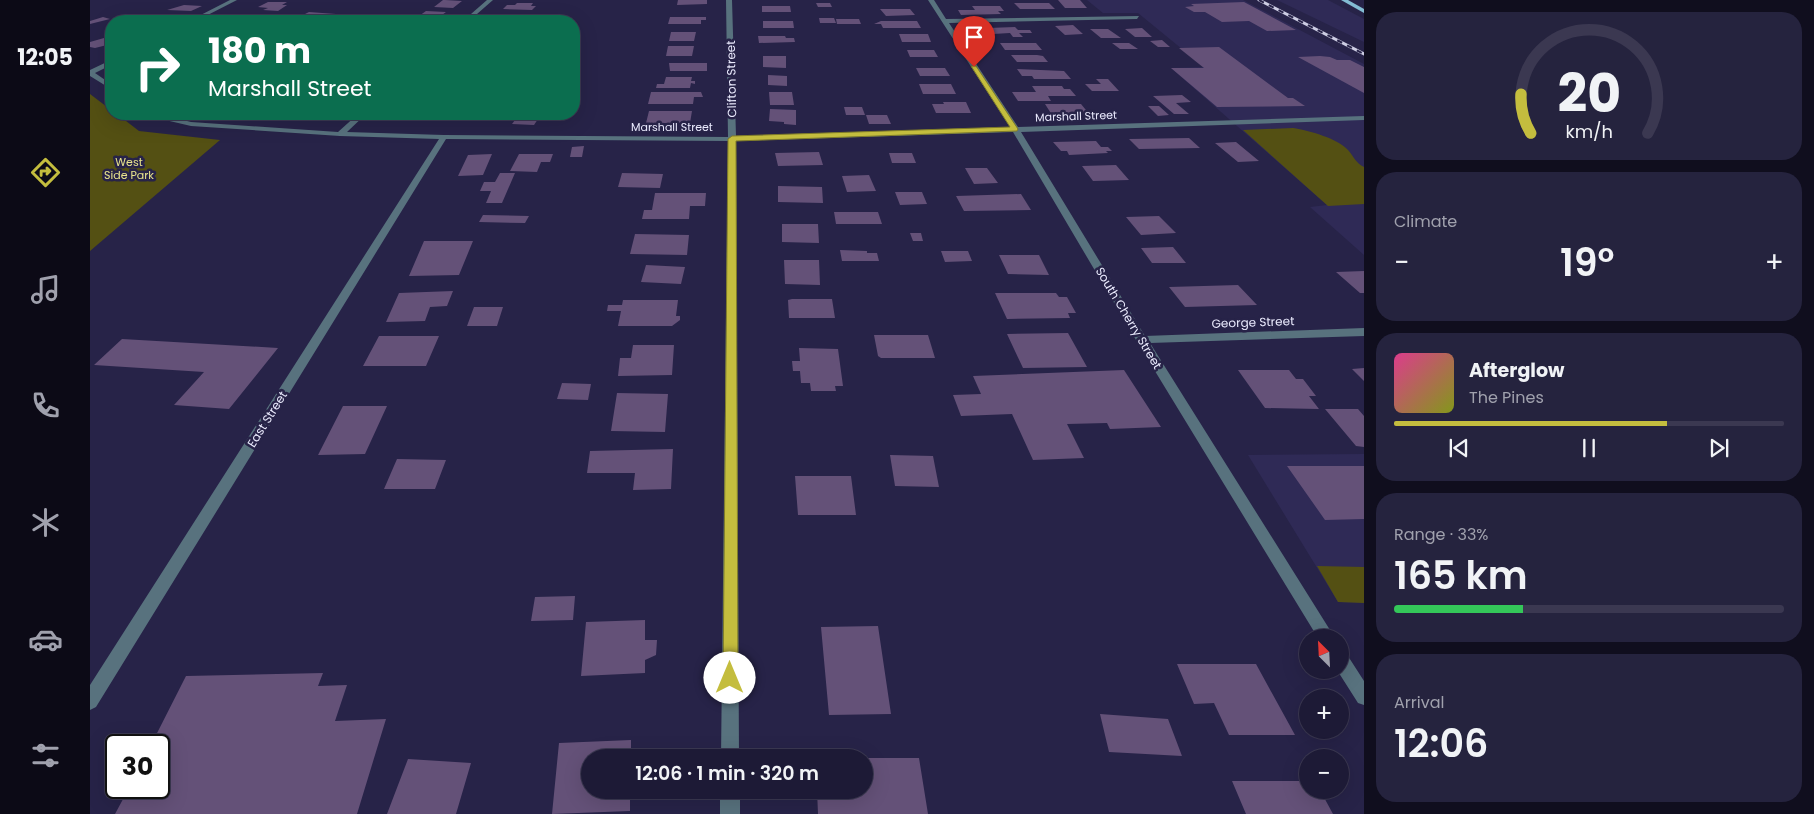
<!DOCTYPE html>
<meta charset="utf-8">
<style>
body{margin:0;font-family:Poppins,sans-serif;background:#25233e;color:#f1f3f6;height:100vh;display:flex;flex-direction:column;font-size:19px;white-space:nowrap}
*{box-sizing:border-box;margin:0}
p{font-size:16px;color:#a0a1ad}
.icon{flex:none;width:28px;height:28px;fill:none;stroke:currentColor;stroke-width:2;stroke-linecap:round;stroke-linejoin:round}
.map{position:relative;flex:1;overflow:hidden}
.panel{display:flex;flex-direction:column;gap:12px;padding:12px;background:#100e1e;width:450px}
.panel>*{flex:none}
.banner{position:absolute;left:15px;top:15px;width:475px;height:105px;border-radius:20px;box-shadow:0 5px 20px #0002,0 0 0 1px #3b3851;background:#0b6e4f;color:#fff;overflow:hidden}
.needle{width:32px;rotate:336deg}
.tools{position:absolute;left:1209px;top:629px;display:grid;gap:10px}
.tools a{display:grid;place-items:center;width:50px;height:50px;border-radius:50%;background:#1d1a36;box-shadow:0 5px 20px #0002,0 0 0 1px #3b3851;font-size:25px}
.speed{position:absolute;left:15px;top:734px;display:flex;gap:10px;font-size:25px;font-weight:700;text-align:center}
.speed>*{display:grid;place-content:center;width:65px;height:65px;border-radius:50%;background:#1d1a36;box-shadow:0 5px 20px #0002,0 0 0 1px #3b3851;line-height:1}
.speed .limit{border:2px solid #111;border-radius:8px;background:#fff;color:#111}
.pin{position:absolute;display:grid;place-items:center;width:42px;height:42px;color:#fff;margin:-51px -21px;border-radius:50% 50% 50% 0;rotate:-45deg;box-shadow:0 0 5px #0007}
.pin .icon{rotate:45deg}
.me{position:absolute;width:55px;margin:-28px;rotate:0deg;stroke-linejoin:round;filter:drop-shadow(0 0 4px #0008)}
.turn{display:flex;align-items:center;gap:18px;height:105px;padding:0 20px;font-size:22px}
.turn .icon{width:65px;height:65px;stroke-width:2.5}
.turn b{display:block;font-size:35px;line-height:42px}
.big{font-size:38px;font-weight:600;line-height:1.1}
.panel .card{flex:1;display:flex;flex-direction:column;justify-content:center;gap:8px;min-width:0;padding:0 18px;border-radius:20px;background:#25233e}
.panel .dial{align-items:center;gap:0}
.dial svg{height:130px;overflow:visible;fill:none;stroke:#3b3851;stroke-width:7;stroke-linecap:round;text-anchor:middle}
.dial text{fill:#f1f3f6;stroke:none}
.song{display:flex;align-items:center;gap:15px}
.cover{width:60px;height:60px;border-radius:8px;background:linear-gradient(135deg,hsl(330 70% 55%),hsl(70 70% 35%))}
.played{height:5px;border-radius:2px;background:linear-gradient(90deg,#c4bd3e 70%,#3b3851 70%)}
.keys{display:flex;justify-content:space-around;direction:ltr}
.heat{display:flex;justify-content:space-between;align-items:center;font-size:28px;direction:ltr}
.charge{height:8px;border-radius:4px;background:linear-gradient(90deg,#34c759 33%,#3b3851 0)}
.trip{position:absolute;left:491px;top:749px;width:292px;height:50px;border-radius:25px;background:#1d1a36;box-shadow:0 5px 20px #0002,0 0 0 1px #3b3851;font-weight:600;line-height:50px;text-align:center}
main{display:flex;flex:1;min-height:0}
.menu{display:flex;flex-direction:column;width:90px;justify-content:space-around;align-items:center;background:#0c0a16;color:#a0a1ad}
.menu .icon{width:35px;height:35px}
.menu .active{color:#c4bd3e}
.menu b{font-size:22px;color:#f1f3f6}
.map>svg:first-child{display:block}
.built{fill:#2f2a56}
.green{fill:#545013}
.building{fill:#645178}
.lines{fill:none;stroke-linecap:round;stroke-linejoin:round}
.street{fill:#58727e;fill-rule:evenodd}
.primary{fill:#83bcd4;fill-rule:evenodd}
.rail-casing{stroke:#cdcde3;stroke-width:3}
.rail{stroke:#272348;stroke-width:2;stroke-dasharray:5.5;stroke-linecap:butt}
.route{fill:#c4bd3e;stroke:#7f7b28}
.labels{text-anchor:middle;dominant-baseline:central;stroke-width:5;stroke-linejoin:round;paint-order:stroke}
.far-street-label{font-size:11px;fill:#eaeafd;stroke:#272348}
.far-park-label{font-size:11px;fill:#e9e58c;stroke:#272348}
.street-label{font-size:12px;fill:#eaeafd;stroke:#272348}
</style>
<main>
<nav class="menu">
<b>12:05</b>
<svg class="icon active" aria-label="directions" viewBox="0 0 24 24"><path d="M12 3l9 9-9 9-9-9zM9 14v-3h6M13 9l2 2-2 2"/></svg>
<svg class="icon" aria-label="music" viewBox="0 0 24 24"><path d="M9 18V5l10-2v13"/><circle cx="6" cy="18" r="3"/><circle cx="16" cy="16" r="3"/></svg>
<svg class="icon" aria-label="phone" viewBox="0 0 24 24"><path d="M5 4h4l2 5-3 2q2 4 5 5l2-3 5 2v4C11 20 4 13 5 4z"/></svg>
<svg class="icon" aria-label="climate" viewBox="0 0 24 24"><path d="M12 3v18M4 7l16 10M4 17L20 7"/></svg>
<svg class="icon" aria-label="car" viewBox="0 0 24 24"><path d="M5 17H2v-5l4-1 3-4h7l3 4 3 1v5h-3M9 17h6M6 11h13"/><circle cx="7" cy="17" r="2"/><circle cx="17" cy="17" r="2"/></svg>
<svg class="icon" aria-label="filters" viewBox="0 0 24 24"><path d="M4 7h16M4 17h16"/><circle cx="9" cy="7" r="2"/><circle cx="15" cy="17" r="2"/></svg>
</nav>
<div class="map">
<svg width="1274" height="814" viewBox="0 0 1274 814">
<rect width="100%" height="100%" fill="#272348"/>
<path class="built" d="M997,0h156l121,64v191l-54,-48 17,-2 -156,-137 33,-1 -66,-54h-35z
M1187,0h51l36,19v23z
M1274,454v149l-26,-1 -90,-147z"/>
<path class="green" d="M0,94l21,16v4h6l22,17 81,9 -130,111z
M1203,128c17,3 44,10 55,22 6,7 8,13 16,17v37l-36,2 -85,-76z
M1227,566l47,1v36l-26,-1z"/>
<path class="building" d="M353,0h2l17,1 -9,7 -19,-1z
M588,0h29v4l-30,1z
M968,0h22l7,8h-22z
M178,2h19l-5,3h5l-9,6 -15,-1 5,-2 -10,-1z
M1154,2l52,28 -29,1 -18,-10 -27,1 -17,-10h-11l-9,-5 9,-1 -3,-2z
M427,3h16l-2,3h5l-4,4 -29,-1 4,-4h8z
M726,3h14l2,4h-14z
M924,3h35l6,6h-35z
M94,5l18,1 -11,5 -24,-1z
M672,6h28l1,6h-29z
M882,6h28l4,5h-6l3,3 -40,1 -3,-5h17z
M790,9h30l5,6 -29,1z
M336,11l20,1 -12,9h-22z
M219,12l27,2 -10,6 -27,-3z
M415,14l25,1 -6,6h-26z
M154,15l22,1 8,1 -7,4h-35z
M13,17l7,2 -20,5v-3z
M580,17h36v3h-5v4h-33z
M729,18h15l2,5h-16z
M746,19h23l2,5h-24z
M673,21h30l1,7h-31z
M791,21h36l4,7h-38l-2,-4h-7z
M983,25l10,9 -18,1 -10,-9z
M925,27l3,3h12l2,3h-13l4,4h-10l-3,-4 -17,1 -5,-6z
M1052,28l10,9h-17l-10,-8z
M1000,29h18l13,9h-20z
M581,32h25l-2,9h-25z
M809,34h29l3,8h-29z
M21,36v8l-16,4 -5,-1v-5z
M668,36h27l1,2h8l1,4 -36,1z
M1072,40l8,7h-12l-8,-6z
M910,43h36l6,7h-37z
M1022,43h17l9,6h-18z
M578,46h26l-2,10h-26z
M1129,47l69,51h5l12,8 -88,1 -46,-39h33l-25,-20z
M817,50h27l4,7h-28z
M921,55h26l6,1 5,6h-31z
M673,56h23v12l-23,-1z
M1230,56l10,1 7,3h13l14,7v26l-66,-36z
M579,63h38v8h-37z
M826,68h29l5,8h-30z
M927,69l47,2 7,8h-37l-2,-3h-10z
M678,75l19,1v10l-19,-1z
M576,77h26l-1,4h4v3l-4,-1 -1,5h-34l1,-4h7z
M1006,79h12l11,12h-27l-7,-7h16z
M829,84h32l5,10h-33z
M942,86h30l2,3h6l6,7h-28l3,5h-33l-6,-9h24z
M561,92h50l2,5h-9l-1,7h-45z
M679,92h23l2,13h-24z
M1092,95l9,7 -15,1 13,11h-15l-21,-18z
M853,102h23l5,11h-35l-4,-9h12z
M955,104h36l9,11h-38z
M1058,106h11l10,9 -11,1z
M754,107h18l3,8h-19z
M680,109l26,1v15l-12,-1v-2l-15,-1z
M559,111h43l-2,12h-44z
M204,114h29l-3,2 -26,-1z
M776,115h21l4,9h-22z
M428,116h22l-6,9 -22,-1z
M1099,138l11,10 -61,1 -10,-10z
M1006,141l5,6h7l4,4h-6l2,2 -39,2 -2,-4h-6l-8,-9z
M1146,142l23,19 -21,1 -23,-19z
M494,146l-2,11h-12l2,-10z
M729,152l4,13 -45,1 -3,-13z
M799,153h23l4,10h-24z
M402,154l-9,21 -25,1 10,-21z
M429,154h34l-3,8h-9l-4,10 -27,-1z
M1026,165l13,15 -36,1 -11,-15z
M875,168h22l11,15 -24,1z
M410,173h15l-13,30h-16l5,-12h-11l4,-9h11z
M532,173l41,1 -3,14 -42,-1z
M779,175l7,16 -29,1 -5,-16z
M688,186l44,1 1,16 -45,-1z
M805,192h27l5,12 -27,1z
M565,193h51l-1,13h-15l-1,13h-47l2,-9h8z
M931,194l10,16 -67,1 -8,-15z
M744,212h44l4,12h-46z
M393,215l46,1 -4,7 -46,-1z
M1069,216l17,17 -35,2 -15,-18z
M692,224h36l1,19 -37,-1z
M820,233h11l2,8h-10z
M545,234l54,1 -2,20 -57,-1z
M334,241h49l-14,34 -50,1z
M1083,247l13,16h-34l-11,-15z
M750,250l27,1v2h10l2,8h-37z
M851,251h27l4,10 -27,1z
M909,255h40l10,20 -41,-1z
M694,260h35l1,25 -35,-1z
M556,265l39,2 -4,17 -40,-2z
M1274,271v22h-4l-24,-21z
M1148,285l19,20 -72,2 -16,-20z
M363,291l-6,15 -17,1 -5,14 -39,1 13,-29z
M905,293h61l3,4h8l9,16h-8l2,5 -63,1z
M702,299h40l3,19h-46l-1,-18z
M533,300h55l-2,16h4v4l-8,6h-54l3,-15h-14l1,-6h14z
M384,307h29l-6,19h-30z
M978,333l19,34 -64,1 -16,-34z
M784,335h54l7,23h-54l-3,-2z
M289,336h60l-13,30h-63z
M32,339l156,9 -49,61 -55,-4 30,-33 -110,-7z
M543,345h41l-2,30 -54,1 2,-18h11z
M709,348l39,1 5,37h-8l1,5h-25l-1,-8h-9l-1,-12h-7l-1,-10h8z
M1274,368v13l-12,-12z
M1034,370l37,57 -51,2 -3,-6 -40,1 17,34 -51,2 -21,-46 -51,2 -8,-21 28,-1 -8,-18z
M1148,370h51l7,9h7l13,17h-7l10,13 -54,-1z
M472,383l29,1 -3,16 -31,-1z
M527,393l51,1 -3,38 -54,-1z
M253,406h44l-22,48 -47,1z
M1235,409h33l6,7v31l-8,-1z
M583,449l-2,40 -38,1 2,-17h-48l3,-22z
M800,455l43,1 6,31 -44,-1z
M307,459l49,1 -11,29h-51z
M1197,466h77v53l-39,1z
M705,476h56l5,39h-58z
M485,596l-2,24 -42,1 4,-24z
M555,620v20h12l-1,15 -11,5v13l-64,3 5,-54z
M788,626l13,88 -62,1 -8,-88z
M1087,664h79l39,71h-66l-15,-32 -20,1z
M233,673l-5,13 29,-1 -12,36 51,-2 -29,95h-242l14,-26h30v-43h-8l35,-69z
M1010,714l68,5 14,37 -73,-4z
M541,740v18h-41v32h40v21l-78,3 7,-71z
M775,758h54l9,56h-110l-1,-24h48z
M318,759l63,4 -15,51h-69z
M1142,781h76v9h12l13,24h-87z"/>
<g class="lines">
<path class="street" d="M140,0h7l-41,21h-7z
M397,0h6l-24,21h-6z
M636,0h6l4,136 274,-9 -82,-127h6l12,19 193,-3 -2,3 -188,4 69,104 346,-11v4l-343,12 124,204 219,-8v8l-214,7 185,295h-17l-182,-298 -123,-208 -277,9 3,617h-18l7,-617 -282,-2 -350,568 -6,3v-25l349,-546 -99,-3 -149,-10 -43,-10 -1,-2h12l32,8 147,10 20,-18h8l-19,18 97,3 284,2z
M21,60v5l-16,8 16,11v5l-21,-13v-6z
M1250,651l6,2 18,28v24l-6,-2 -21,-33h3z
M630,790h20v24h-20z"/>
<path class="primary" d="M1251,0h7l16,9v4z"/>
<defs>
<path id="rail" d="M1169,0l105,54"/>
</defs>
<use href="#rail" class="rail-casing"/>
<use href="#rail" class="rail"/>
</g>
<path class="route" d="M881,66h5l42,63 -1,2 -281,10 2,537 -2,5 -6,3 -5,-3 -2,-5 5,-539 4,-3 278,-9z"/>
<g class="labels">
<g class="far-street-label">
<text transform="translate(986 116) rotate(-2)">Marshall Street</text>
<text x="582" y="127">Marshall Street</text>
</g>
<g class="far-park-label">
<text x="39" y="162">West<tspan x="39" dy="13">Side Park</tspan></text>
</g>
<g class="street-label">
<text transform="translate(641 79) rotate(-91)">Clifton Street</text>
<text transform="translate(1039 318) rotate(59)">South Cherry Street</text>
<text transform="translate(1163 322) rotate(-2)">George Street</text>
<text transform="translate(177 419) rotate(-58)">East Street</text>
</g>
</g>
</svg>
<div class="tools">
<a><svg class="needle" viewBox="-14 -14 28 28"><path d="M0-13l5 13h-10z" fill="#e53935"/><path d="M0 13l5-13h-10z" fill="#a0a1ad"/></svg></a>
<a>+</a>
<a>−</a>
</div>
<div class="speed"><div class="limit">30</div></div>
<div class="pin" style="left:884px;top:67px;background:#d93025"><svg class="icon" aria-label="arrive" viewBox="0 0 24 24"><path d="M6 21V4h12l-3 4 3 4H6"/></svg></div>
<svg class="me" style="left:640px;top:678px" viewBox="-20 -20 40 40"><circle r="19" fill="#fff"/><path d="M0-13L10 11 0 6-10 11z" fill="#c4bd3e"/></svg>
<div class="trip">12:06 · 1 min · 320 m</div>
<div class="banner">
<div class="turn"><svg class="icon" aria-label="right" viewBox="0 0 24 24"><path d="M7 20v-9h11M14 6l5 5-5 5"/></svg><div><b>180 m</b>Marshall Street</div></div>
</div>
</div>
<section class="panel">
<div class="card dial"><svg viewBox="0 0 100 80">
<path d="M14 69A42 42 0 1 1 86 69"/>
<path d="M14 69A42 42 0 0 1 8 45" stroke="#c4bd3e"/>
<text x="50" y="56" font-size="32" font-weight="700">20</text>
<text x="50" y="72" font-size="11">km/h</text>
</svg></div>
<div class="card"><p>Climate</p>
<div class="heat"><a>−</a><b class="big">19°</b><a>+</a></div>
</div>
<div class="card">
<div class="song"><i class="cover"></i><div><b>Afterglow</b><p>The Pines</p></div></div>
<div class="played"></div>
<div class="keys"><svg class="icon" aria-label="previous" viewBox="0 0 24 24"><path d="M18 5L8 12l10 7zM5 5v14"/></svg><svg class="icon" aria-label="pause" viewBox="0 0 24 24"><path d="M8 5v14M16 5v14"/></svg><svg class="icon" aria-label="next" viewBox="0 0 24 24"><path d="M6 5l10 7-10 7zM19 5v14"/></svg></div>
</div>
<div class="card"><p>Range · 33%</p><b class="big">165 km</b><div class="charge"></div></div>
<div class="card"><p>Arrival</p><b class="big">12:06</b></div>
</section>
</main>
